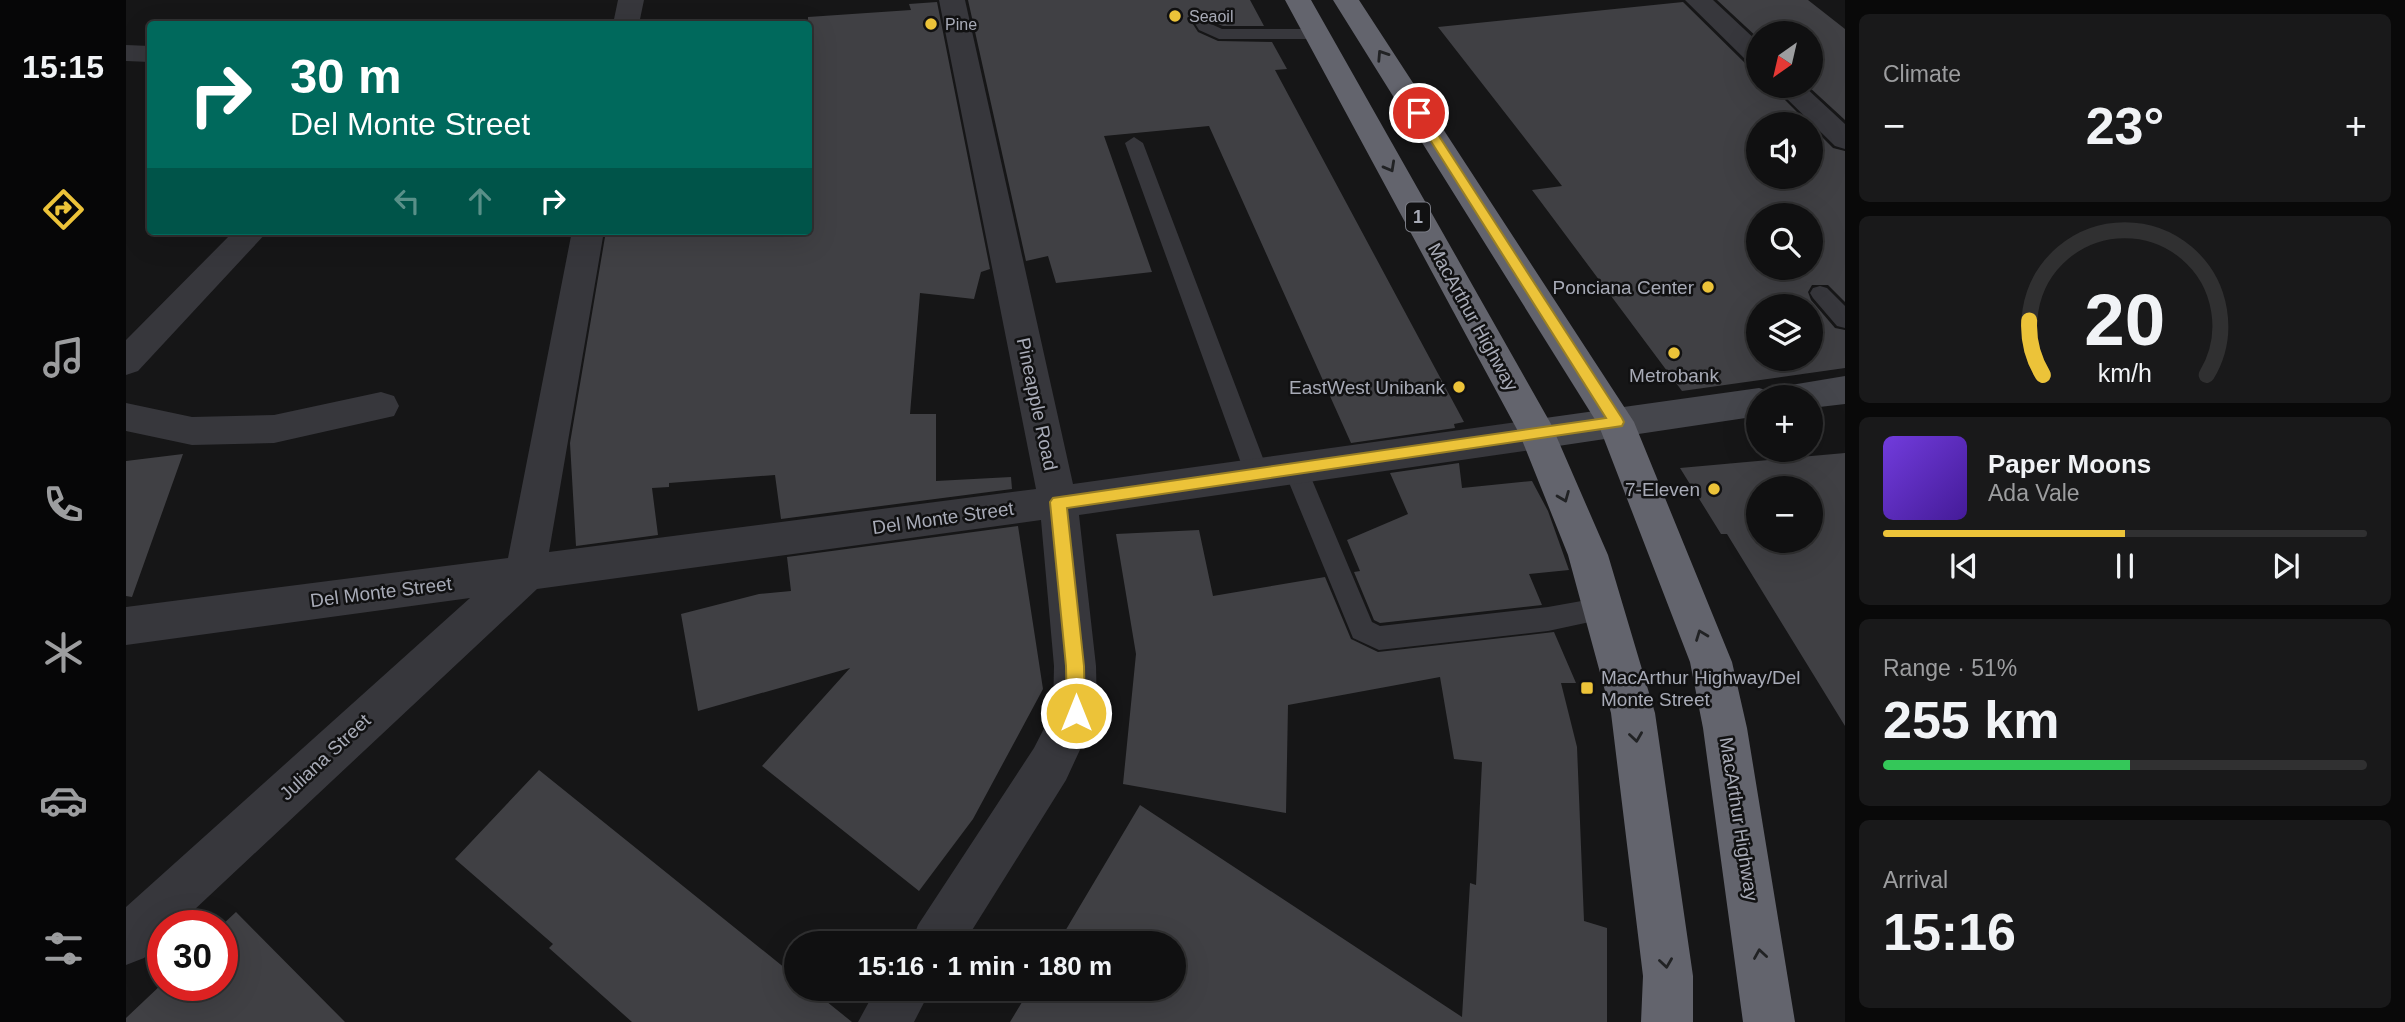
<!DOCTYPE html>
<meta charset="utf-8">
<style>
body{margin:0;font-family:Arial,sans-serif;background:#19191a;color:#f1f3f6;height:100vh;display:flex;flex-direction:column;font-size:26px;white-space:nowrap}
*{box-sizing:border-box;margin:0}
p{font-size:23px;color:#9c9d9f}
.icon{flex:none;width:38px;height:38px;fill:none;stroke:currentColor;stroke-width:2;stroke-linecap:round;stroke-linejoin:round}
.map{position:relative;flex:1;overflow:hidden}
.side{display:flex;flex-direction:column;gap:14px;padding:14px;background:#090909;width:560px}
.side>*{flex:none}
.hud{position:absolute;left:21px;top:21px;width:665px;height:214px;border-radius:7px;box-shadow:0 7px 28px #0002,0 0 0 2px #303031;background:#00695c;color:#fff;overflow:hidden}
.needle{width:46px;rotate:214deg}
.fabs{position:absolute;left:1620px;top:21px;display:grid;gap:14px}
.fabs a{display:grid;place-items:center;width:77px;height:77px;border-radius:50%;background:#101011;box-shadow:0 7px 28px #0002,0 0 0 2px #303031;font-size:35px}
.speed{position:absolute;left:21px;top:910px;display:flex;gap:14px;font-size:35px;font-weight:700;text-align:center}
.speed>*{display:grid;place-content:center;width:91px;height:91px;border-radius:50%;background:#101011;box-shadow:0 7px 28px #0002,0 0 0 2px #303031;line-height:1}
.speed .limit{border:10px solid #d22;background:#fff;color:#111}
.pin{position:absolute;display:grid;place-items:center;width:60px;height:60px;color:#fff;margin:-30px;border:4px solid #fff;border-radius:50%;box-shadow:0 2px 7px #0007}
.me{position:absolute;width:77px;margin:-38px;rotate:0deg;stroke-linejoin:round;filter:drop-shadow(0 0 5px #0008)}
.turn{display:flex;align-items:center;gap:24px;height:147px;padding:0 28px;font-size:32px}
.turn .icon{width:91px;height:91px;stroke-width:2.5}
.turn b{display:block;font-size:49px;line-height:60px}
.lanes{display:flex;align-items:center;height:66px;padding:0 28px;background:#0003;justify-content:center;gap:35px;direction:ltr}
.lanes .off{opacity:.35}
.big{font-size:52px;font-weight:800;line-height:1.1}
.side .widget{flex:1;display:flex;flex-direction:column;justify-content:center;gap:10px;min-width:0;padding:0 24px;border-radius:10px;background:#19191a}
.side .dial{align-items:center;gap:0}
.dial svg{height:182px;overflow:visible;fill:none;stroke:#303031;stroke-width:7;stroke-linecap:round;text-anchor:middle}
.dial text{fill:#f1f3f6;stroke:none}
.song{display:flex;align-items:center;gap:21px}
.cover{width:84px;height:84px;border-radius:10px;background:linear-gradient(135deg,hsl(260 70% 55%),hsl(260 70% 35%))}
.played{height:7px;border-radius:4px;background:linear-gradient(90deg,#ecc339 50%,#303031 50%)}
.keys{display:flex;justify-content:space-around;direction:ltr}
.heat{display:flex;justify-content:space-between;align-items:center;font-size:38px;direction:ltr}
.charge{height:10px;border-radius:5px;background:linear-gradient(90deg,#34c759 51%,#303031 0)}
.trip{position:absolute;left:658px;top:931px;width:402px;height:70px;border-radius:35px;background:#101011;box-shadow:0 7px 28px #0002,0 0 0 2px #303031;font-weight:800;line-height:70px;text-align:center}
main{display:flex;flex:1;min-height:0}
.tab-bar{display:flex;flex-direction:column;width:126px;justify-content:space-around;align-items:center;background:#060607;color:#9c9d9f}
.tab-bar .icon{width:49px;height:49px}
.tab-bar .selected{color:#ecc339}
.tab-bar b{font-size:32px;color:#f1f3f6}
.map>svg:first-child{display:block}
.building{fill:#404044;fill-rule:evenodd}
.lines{fill:none;stroke-linecap:round;stroke-linejoin:round}
.lane{fill:#37373c;fill-rule:evenodd}
.street{fill:#37373c;fill-rule:evenodd}
.secondary{fill:#45464c;fill-rule:evenodd}
.highway{fill:#63646d;fill-rule:evenodd}
.oneway{stroke:#212224}
.route{fill:#ecc339;stroke:#997f25;stroke-width:2}
.poi-dot{fill:#ecc339;stroke:#111112;stroke-width:2.5}
.labels{text-anchor:middle;dominant-baseline:central;stroke-width:5;stroke-linejoin:round;paint-order:stroke}
.far-poi-label{font-size:16px;fill:#a8abb7;stroke:#111112;text-anchor:start}
.shield{fill:#111112;stroke:#7b7d86;stroke-width:2}
.shield-label{font-size:18px;font-weight:bold;fill:#a8abb7}
.poi-label{font-size:19px;fill:#a8abb7;stroke:#111112;text-anchor:end}
.street-label{font-size:19px;fill:#a8abb7;stroke:#111112}
</style>
<main>
<nav class="tab-bar">
<b>15:15</b>
<svg class="icon selected" aria-label="directions" viewBox="0 0 24 24"><path d="M12 3l9 9-9 9-9-9zM9 14v-3h6M13 9l2 2-2 2"/></svg>
<svg class="icon" aria-label="music" viewBox="0 0 24 24"><path d="M9 18V5l10-2v13"/><circle cx="6" cy="18" r="3"/><circle cx="16" cy="16" r="3"/></svg>
<svg class="icon" aria-label="phone" viewBox="0 0 24 24"><path d="M5 4h4l2 5-3 2q2 4 5 5l2-3 5 2v4C11 20 4 13 5 4z"/></svg>
<svg class="icon" aria-label="climate" viewBox="0 0 24 24"><path d="M12 3v18M4 7l16 10M4 17L20 7"/></svg>
<svg class="icon" aria-label="car" viewBox="0 0 24 24"><path d="M5 17H2v-5l4-1 3-4h7l3 4 3 1v5h-3M9 17h6M6 11h13"/><circle cx="7" cy="17" r="2"/><circle cx="17" cy="17" r="2"/></svg>
<svg class="icon" aria-label="filters" viewBox="0 0 24 24"><path d="M4 7h16M4 17h16"/><circle cx="9" cy="7" r="2"/><circle cx="15" cy="17" r="2"/></svg>
</nav>
<div class="map">
<svg width="1719" height="1022" viewBox="0 0 1719 1022">
<rect width="100%" height="100%" fill="#161617"/>
<path class="building" d="M842,0h282l14,26h-41l-10,-4 -6,-9 -7,-3 -10,5 -1,3 9,14 20,9 54,1 15,27 -12,1 189,352 -10,2 1,4 -104,15 -142,-317 -105,10 48,136 -96,11 -8,-27 -22,5z
M1591,0h91l37,29v91l-37,-34h3v-53h-52v6z
M811,2l53,267 -9,3 -7,27 -54,-6 -10,121h26v67l75,-4 1,12 -231,30 -6,-44 -106,8v4l-17,1 6,47 -82,11 -6,-103 36,-212h202v-214l103,-7 -2,-6z
M1557,2l65,64 11,2v18h12l38,38h-50v53h52v-51l22,22 12,3v151l-17,-17h-16l-4,7 3,8 24,28 10,2v38l-163,23 -150,-201 30,-4 -124,-159zM1633,215h52v53h-52zM1633,306h52v53h-52z
M1719,453v273l-118,-192h-6l-41,-66zM1633,488h52v53h-52z
M57,454l-51,143 -6,-1v-135z
M1333,463l3,25 70,-7 16,30 21,59 -40,4 13,31 -162,18 -6,-3 -20,-48 6,-1 -13,-31 61,-26 -18,-41z
M892,526l25,163 -70,130 -54,72 -157,-125 88,-98 -152,43 -17,-97 78,-20 32,-3 -4,-34z
M1073,530l14,66 112,-19 26,62 27,13 176,-20 22,51h-15l16,64 7,174 23,7v94h-597l20,-33h144v-46h-116l82,-138 322,212 8,-134 6,2 6,-123 -28,-3 -14,-82 -152,28 -2,108 -163,-29 13,-130 -20,-120z
M413,770l257,207v12h15l41,33h-220l-83,-74 4,-4 -98,-85z
M110,912l109,110h-219v-4l37,-35v2h59l-1,-59z"/>
<g class="lines">
<path class="lane" d="M1073,12l6,2 6,10 11,5h95l8,5 -8,5h-98l-20,-9 -8,-13z
M1008,137l9,6 126,331 -4,7 -8,3 -8,-3 -4,-7 -120,-331z
M1694,286l7,2 18,18v22l-8,-2 -24,-28 -3,-5 3,-5z
M1169,458l8,3 4,7 65,154 8,4 168,-19 56,-10 9,4 4,8 -4,8 -65,14 -169,19 -26,-12 -70,-170 4,-7z"/>
<path class="street" d="M492,0h26l-5,24h-26z
M813,0h26l108,484 465,-65 13,5 5,10 -5,10 -13,5 -459,66 17,151 1,47 -31,67 -102,163h-53l7,-18 116,-177 19,-37 1,-45 -13,-146 -504,69 -360,337h-14v14l-19,18 -18,7v-58l344,-309 -344,47v-38l382,-49 64,-327h32l-55,321 487,-63z
M1559,0h28l46,43v23l-9,-2z
M0,45l24,1v16l-24,-1z
M1648,86h30l41,38v25l-10,-3z
M108,231h34l-130,140 -12,4v-35z
M255,392l13,4 5,10 -5,10 -120,27 -82,2 -66,-14v-28l66,14 82,-2z
M750,989h55l-17,33h-56z"/>
<path class="secondary" d="M1719,376v28l-34,4v-11h-37l5,-10z
M1633,388l13,4 2,5h-15v19l-221,33 -13,-5 -5,-10 5,-10 13,-5z"/>
<path class="highway" d="M1159,0h26l240,424 57,131 47,158 38,263v46h-52l2,-46 -32,-263 -43,-158 -48,-120z
M1207,0h26l275,422 98,240 15,66 48,294h-52l-40,-294 -13,-66 -91,-236z"/>
</g>
<defs><path id="oneway-chevron" d="M-2-3.5L2.5 0L-2 3.5" fill="none" stroke-width="1.6" stroke-linecap="round" stroke-linejoin="round" transform="scale(1.75)"/></defs>
<g class="oneway">
<use href="#oneway-chevron" transform="translate(1256 55) rotate(-123)"/>
<use href="#oneway-chevron" transform="translate(1264 167) rotate(61)"/>
<use href="#oneway-chevron" transform="translate(1438 497) rotate(68)"/>
<use href="#oneway-chevron" transform="translate(1575 635) rotate(-111)"/>
<use href="#oneway-chevron" transform="translate(1510 737) rotate(82)"/>
<use href="#oneway-chevron" transform="translate(1634 954) rotate(-99)"/>
<use href="#oneway-chevron" transform="translate(1540 963) rotate(82)"/>
</g>
<path class="route" d="M1293,110l5,3 198,305 2,4 -2,4 -555,82 17,158 1,47 -3,6 -6,2 -7,-2 -2,-6 -1,-47 -16,-164 3,-4 553,-80 -193,-305z"/>
<g class="poi-dot">
<circle cx="1049" cy="16" r="7"/>
<circle cx="805" cy="24" r="7"/>
<circle cx="1582" cy="287" r="7"/>
<circle cx="1548" cy="353" r="7"/>
<circle cx="1333" cy="387" r="7"/>
<circle cx="1588" cy="489" r="7"/>
<rect x="1454" y="681" width="14" height="14" rx="3.5"/>
</g>
<g class="labels">
<g class="far-poi-label">
<text x="1063" y="16">Seaoil</text>
<text x="819" y="24">Pine</text>
</g>
<rect class="shield" x="1280" y="202.5" width="24" height="29" rx="5"/>
<g class="shield-label">
<text x="1292" y="217">1</text>
</g>
<g class="poi-label">
<text x="1568" y="287">Ponciana Center</text>
<text x="1548" y="375" text-anchor="middle">Metrobank</text>
<text x="1319" y="387">EastWest Unibank</text>
<text x="1574" y="489">7-Eleven</text>
<text x="1475" y="677" text-anchor="start">MacArthur Highway/Del<tspan x="1475" dy="22">Monte Street</tspan></text>
</g>
<g class="street-label">
<text transform="translate(1347 317) rotate(61)">MacArthur Highway</text>
<text transform="translate(911 404) rotate(78)">Pineapple Road</text>
<text transform="translate(817 518) rotate(-8)">Del Monte Street</text>
<text transform="translate(255 592) rotate(-7)">Del Monte Street</text>
<text transform="translate(199 757) rotate(-43)">Juliana Street</text>
<text transform="translate(1613 819) rotate(81)">MacArthur Highway</text>
</g>
</g>
</svg>
<div class="fabs">
<a><svg class="needle" viewBox="-14 -14 28 28"><path d="M0-13l5 13h-10z" fill="#e53935"/><path d="M0 13l5-13h-10z" fill="#9c9d9f"/></svg></a>
<a><svg class="icon" aria-label="sound" viewBox="0 0 24 24"><path d="M4 9h4l5-4v14l-5-4H4zM17 9q2 3 0 6"/></svg></a>
<a><svg class="icon" aria-label="search" viewBox="0 0 24 24"><circle cx="10" cy="10" r="6"/><path d="M15 15l6 6"/></svg></a>
<a><svg class="icon" aria-label="layers" viewBox="0 0 24 24"><path d="M12 4l9 5-9 5-9-5zM3 14l9 5 9-5"/></svg></a>
<a>+</a>
<a>−</a>
</div>
<div class="speed"><div class="limit">30</div></div>
<div class="pin" style="left:1293px;top:113px;background:#d93025"><svg class="icon" aria-label="arrive" viewBox="0 0 24 24"><path d="M6 21V4h12l-3 4 3 4H6"/></svg></div>
<svg class="me" style="left:950px;top:713px" viewBox="-20 -20 40 40"><circle r="17" fill="#ecc339" stroke="#fff" stroke-width="3"/><path d="M0-11L8 9 0 5-8 9z" fill="#fff"/></svg>
<div class="trip">15:16 · 1 min · 180 m</div>
<div class="hud">
<div class="turn"><svg class="icon" aria-label="right" viewBox="0 0 24 24"><path d="M7 20v-9h11M14 6l5 5-5 5"/></svg><div><b>30 m</b>Del Monte Street</div></div>
<div class="lanes"><svg class="icon off" aria-label="left" viewBox="0 0 24 24"><path d="M17 20v-9H6M10 6l-5 5 5 5"/></svg><svg class="icon off" aria-label="ahead" viewBox="0 0 24 24"><path d="M12 20V5M6 11l6-6 6 6"/></svg><svg class="icon" aria-label="right" viewBox="0 0 24 24"><path d="M7 20v-9h11M14 6l5 5-5 5"/></svg></div>
</div>
</div>
<section class="side">
<div class="widget"><p>Climate</p>
<div class="heat"><a>−</a><b class="big">23°</b><a>+</a></div>
</div>
<div class="widget dial"><svg viewBox="0 0 100 80">
<path d="M14 69A42 42 0 1 1 86 69"/>
<path d="M14 69A42 42 0 0 1 8 45" stroke="#ecc339"/>
<text x="50" y="56" font-size="32" font-weight="700">20</text>
<text x="50" y="72" font-size="11">km/h</text>
</svg></div>
<div class="widget">
<div class="song"><i class="cover"></i><div><b>Paper Moons</b><p>Ada Vale</p></div></div>
<div class="played"></div>
<div class="keys"><svg class="icon" aria-label="previous" viewBox="0 0 24 24"><path d="M18 5L8 12l10 7zM5 5v14"/></svg><svg class="icon" aria-label="pause" viewBox="0 0 24 24"><path d="M8 5v14M16 5v14"/></svg><svg class="icon" aria-label="next" viewBox="0 0 24 24"><path d="M6 5l10 7-10 7zM19 5v14"/></svg></div>
</div>
<div class="widget"><p>Range · 51%</p><b class="big">255 km</b><div class="charge"></div></div>
<div class="widget"><p>Arrival</p><b class="big">15:16</b></div>
</section>
</main>
